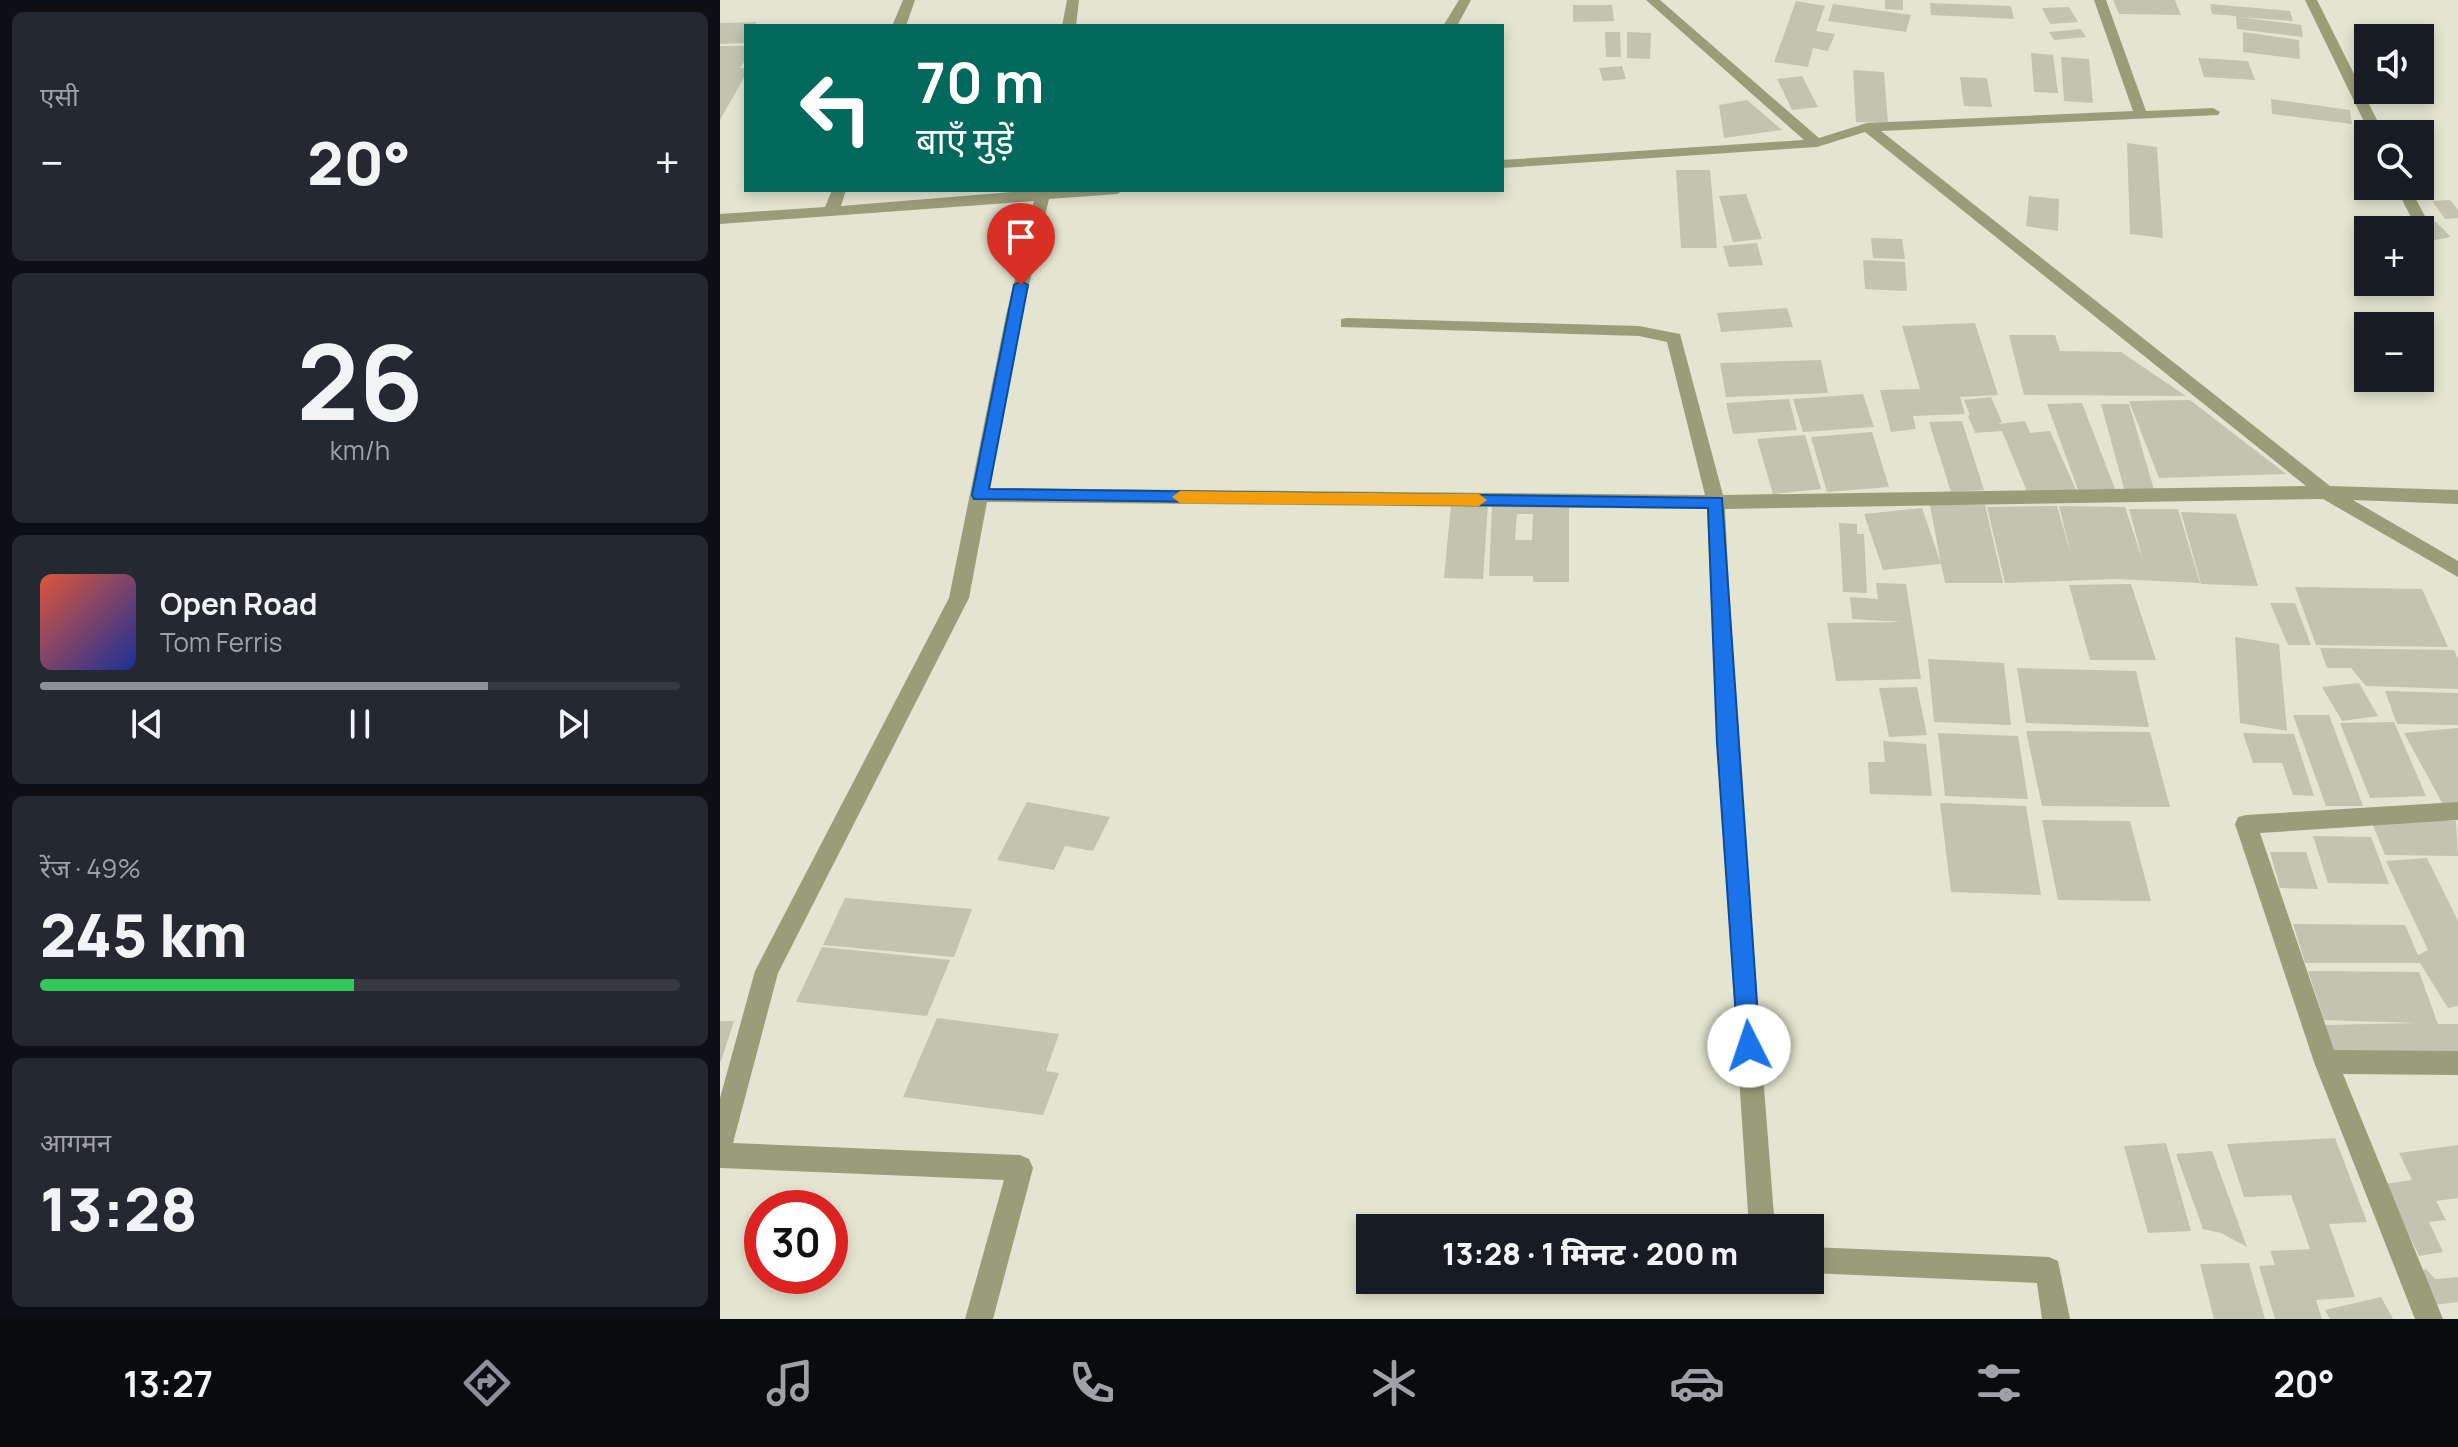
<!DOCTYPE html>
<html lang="hi">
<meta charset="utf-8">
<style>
body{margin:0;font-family:Manrope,"Noto Sans Devanagari",sans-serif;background:#242831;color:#f1f3f6;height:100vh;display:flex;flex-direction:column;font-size:30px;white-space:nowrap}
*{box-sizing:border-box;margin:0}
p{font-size:26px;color:#9ea1a6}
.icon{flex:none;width:44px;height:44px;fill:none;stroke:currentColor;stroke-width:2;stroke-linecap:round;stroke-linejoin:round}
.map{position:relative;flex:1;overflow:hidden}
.details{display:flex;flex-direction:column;gap:12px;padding:12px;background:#0d0f14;width:720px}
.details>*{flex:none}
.guide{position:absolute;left:24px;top:24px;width:760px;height:168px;border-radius:0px;box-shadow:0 4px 12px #0003;background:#00695c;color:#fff;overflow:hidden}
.controls{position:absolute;left:1634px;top:24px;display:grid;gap:16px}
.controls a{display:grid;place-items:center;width:80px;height:80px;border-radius:0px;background:#171b24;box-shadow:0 4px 12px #0003;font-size:40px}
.speed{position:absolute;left:24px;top:1190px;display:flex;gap:16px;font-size:40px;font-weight:700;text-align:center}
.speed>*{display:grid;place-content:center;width:104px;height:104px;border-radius:50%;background:#171b24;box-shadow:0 4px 12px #0003;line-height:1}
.speed .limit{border:12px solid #d22;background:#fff;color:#111}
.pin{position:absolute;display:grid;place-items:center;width:68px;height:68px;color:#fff;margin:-82px -34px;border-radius:50% 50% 50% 0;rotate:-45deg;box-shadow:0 0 8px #0007}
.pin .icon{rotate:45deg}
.me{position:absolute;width:88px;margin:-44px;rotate:356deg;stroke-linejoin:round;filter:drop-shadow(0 0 6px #0008)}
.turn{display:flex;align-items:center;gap:28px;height:168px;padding:0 40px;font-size:36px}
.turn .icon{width:104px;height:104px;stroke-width:2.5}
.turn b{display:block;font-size:56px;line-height:68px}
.big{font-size:60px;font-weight:800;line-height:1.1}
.details .widget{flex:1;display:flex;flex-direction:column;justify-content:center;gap:12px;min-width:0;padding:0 28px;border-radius:12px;background:#242831}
.details .dial{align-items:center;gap:0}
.dial b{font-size:104px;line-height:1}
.song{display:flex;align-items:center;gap:24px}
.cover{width:96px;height:96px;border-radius:12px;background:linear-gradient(135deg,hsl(10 70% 55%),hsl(230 70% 35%))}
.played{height:8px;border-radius:4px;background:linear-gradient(90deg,#8c9099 70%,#363941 70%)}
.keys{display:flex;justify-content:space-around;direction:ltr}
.heat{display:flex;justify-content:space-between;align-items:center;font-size:44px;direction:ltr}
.charge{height:12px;border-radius:6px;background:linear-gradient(90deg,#34c759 49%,#363941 0)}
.trip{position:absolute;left:636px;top:1214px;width:468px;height:80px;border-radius:0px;background:#171b24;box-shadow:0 4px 12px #0003;font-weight:800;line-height:80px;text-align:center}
.menu{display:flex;height:128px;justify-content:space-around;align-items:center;background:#090b0e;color:#9ea1a6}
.menu .icon{width:56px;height:56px}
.menu .selected{color:#8c9099}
.menu b{font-size:36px;color:#f1f3f6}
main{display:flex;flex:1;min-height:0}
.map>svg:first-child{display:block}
.building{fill:#c3c4b0;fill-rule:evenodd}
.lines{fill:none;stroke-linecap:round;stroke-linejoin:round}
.minor{fill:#9b9d7a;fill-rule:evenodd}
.route{fill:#1a73e8;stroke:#114b97;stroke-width:2}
.slow{fill:#f59e0b}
</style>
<main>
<section class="details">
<div class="widget"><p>एसी</p>
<div class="heat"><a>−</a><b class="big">20°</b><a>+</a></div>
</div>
<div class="widget dial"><b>26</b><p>km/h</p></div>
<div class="widget">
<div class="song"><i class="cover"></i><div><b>Open Road</b><p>Tom Ferris</p></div></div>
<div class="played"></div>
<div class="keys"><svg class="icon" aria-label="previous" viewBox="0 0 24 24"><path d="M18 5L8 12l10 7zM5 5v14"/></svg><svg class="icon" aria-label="pause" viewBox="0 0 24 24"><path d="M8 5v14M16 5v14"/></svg><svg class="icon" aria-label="next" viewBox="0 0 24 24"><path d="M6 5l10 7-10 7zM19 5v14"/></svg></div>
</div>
<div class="widget"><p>रेंज · 49%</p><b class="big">245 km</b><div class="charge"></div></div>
<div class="widget"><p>आगमन</p><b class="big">13:28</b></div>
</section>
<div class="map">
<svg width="1738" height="1319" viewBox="0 0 1738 1319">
<rect width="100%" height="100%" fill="#e3e5d0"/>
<path class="building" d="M1165,0h18v10l-18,-1z
M1393,0h62l6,15 -62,-1z
M1076,1l29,5 -9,25 19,3 -7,17 -15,-3 -5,19 -34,-5z
M1210,3l81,3 3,13 -83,-4z
M1113,4l78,11 -5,17 -78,-11z
M1490,4l80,7 3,10 -54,-4 62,8 2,12 -66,-8 -1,-13 -24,-2z
M853,5h39l2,16 -41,1z
M1349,7l9,15 -28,2 -8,-16z
M37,22l-3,4h-8l-2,17 -24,1v-21z
M1361,29l5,8 -32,3 -5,-8z
M885,32h15l1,25h-15z
M907,32l24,1 -1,26 -23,-1z
M1523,32l56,8 1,19 -57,-7z
M0,46h26v13l-6,9h6v6l-26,46z
M1311,53l22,2 5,38 -24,-1z
M1341,57l28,2 4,44 -29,-2z
M1478,58l50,3 7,19 -51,-3z
M902,66l4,13 -23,2 -4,-13z
M1133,70l31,2 4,51 -32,-1z
M1082,76l16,31 -26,3 -15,-31z
M1240,77l27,1 5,29 -28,-1z
M1551,99l79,11 2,14 -80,-10z
M1027,100l35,30 -58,8 -5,-33z
M1407,143l30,4 6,91 -33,-4z
M956,170h34l7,78h-36z
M1026,194l16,45 -29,3 -14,-46z
M1309,196l30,3 -1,32 -32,-5z
M1730,200l8,10v8l-13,1 -13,-18z
M1716,222l15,15 -22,4 -15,-16z
M1151,238l31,1 3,20 -32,-1z
M1037,243l6,22 -34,2 -6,-21z
M1143,260l42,2 2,29 -42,-2z
M1067,308l6,19 -72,5 -4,-19z
M1255,323l23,72 -38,2 5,17 -52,2 3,13 -25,3 -11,-42 40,-1 -18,-63z
M1289,335h46l5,16 61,1 65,44 -162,-1z
M1101,360l7,33 -102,4 -6,-34z
M1143,394l11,33 -71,5 -10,-33z
M1271,397l11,25 -4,2 27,-3 5,12 20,-2 26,59 -48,4 -26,-63 -27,2 -7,-17 2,-1 -6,-15z
M1069,399l8,31 -64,4 -7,-31z
M1470,400l96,74 -127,4 -30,-77z
M1362,403l33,86 -37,1 -31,-86z
M1381,404h28l26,89 -30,-1z
M1242,421l22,69 -33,2 -22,-70z
M1152,432l17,55 -62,5 -16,-55z
M1085,435l16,54 -48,5 -16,-55z
M731,504l37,1 -5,74 -39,-1z
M772,505h77v77h-36v-6h-44zM797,514h16l-1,26h-17z
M1210,505h55l18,78h-58l-4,-19 -58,6 -19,-56 58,-6 19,56z
M1337,506l15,52 -13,-52 66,1 19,57 -15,-55h49l22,74 -84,-4 -111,4 -18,-76z
M1461,512l55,2 22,72 -57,-2z
M1119,523l18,1v10h7l3,59 -24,-1z
M1156,583l30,1 15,95 -85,2 -9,-58 75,-1 -50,-3 -2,-22 28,2z
M1411,584l25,76h-66l-21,-75z
M1575,587l127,2 26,58 -132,-2z
M1550,603h25l16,42h-23z
M1515,637l44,7 8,87 -47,-8z
M1600,648l134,2 4,9v30l-92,-3 -15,-18h-24z
M1208,659l76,4 7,62 -77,-3z
M1297,668l119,3 13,56 -123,-4z
M1639,683l19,33 -36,5 -20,-34z
M1197,687l10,48 -38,2 -10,-49z
M1665,691l73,2v32l-61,-1z
M1573,715h36l34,91h-37z
M1674,722l32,74 -56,2 -30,-75z
M1738,728v77l-14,1 -40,-73z
M1306,731l124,1 20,75 -128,-1z
M1218,733l80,3 10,63 -83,-3z
M1523,733l51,1 20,62 -21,-1 -11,-32h-29z
M1163,741l43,3 6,52 -62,-2 -2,-32h17z
M307,802l83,15 -17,34 -28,-5 -11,24 -57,-10z
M1220,803l86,3 15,89 -90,-3z
M1322,820l88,1 21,80 -93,-1z
M1651,820l85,1 2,35 -73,-1z
M1593,836l58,1 18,47 -61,-1z
M1550,852h36l12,37 -38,-1z
M1707,858l31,63v85l-10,2 -28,-45h-115l-12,-39 112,1 13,30 10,-5 -42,-89z
M125,898l127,11 -18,48 -131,-12z
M102,947l128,13 -23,56 -131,-14z
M1588,971l111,1 19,52h20v28l-123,1 -10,-28 91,-2 -92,-3z
M217,1018l122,16 -13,37 13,2 -16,42 -140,-18z
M0,1021h14l-13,40h-1z
M1615,1138l32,84 -38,2 26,73 -39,3 6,19h-47l-16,-53 16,-1 -5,-14 40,-2 -19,-54 -47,2 -17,-53z
M1446,1143l25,88 -43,2 -24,-87z
M1738,1145v53l-22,3 10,19 -17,2 14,30 -24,4 -34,-72 27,-4 -13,-27z
M1492,1151l35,96 -26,-14 -18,-4 -27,-75z
M1529,1263l16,56h-51l-14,-55z
M1706,1269l9,10 23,-2v25l-25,3 -15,-34z
M1661,1297l12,22h-63l-5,-9z"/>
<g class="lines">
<path class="minor" d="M183,0h12l-9,26h-14z
M347,0h12l-3,26h-14z
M739,0h12l-14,26h-14z
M926,0h14l159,138 48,-15 266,-12 -39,-111h12l40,111 67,-3 7,4 -2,3 -337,16 449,355 128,4v14l-105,-4 105,61v16l-135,-78 -598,10 12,234 38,485h-26l-32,-485 -10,-234 -720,-7 -18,96 -191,375 -45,170 287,12 9,4 4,9 -40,151h-28l39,-139 -284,-12v-70l35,-127 194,-373 57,-283 28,-114 -314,23v-10l105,-7 7,-17h14l-5,16 196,-16h87l-7,4 -68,5 -27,116 -33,173 716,7 -38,-153 -28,-6 -298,-9v-8l6,-1 292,8 41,8 43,161 583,-9 -441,-354 -48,15 -315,21v-8l302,-20z
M1585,0h12l67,134h-14z
M1675,186h14l20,38 -3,3h-10z
M1738,802v18l-198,13 74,217 124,1v24l-115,-1 100,245h-28l-101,-257 -79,-238 3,-7 8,-2z
M1090,1247l239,10 9,4 12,58h-28l-5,-36 -227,-10z"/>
</g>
<path class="route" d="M301,281l7,4 -39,204 733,9 38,548 -3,8 -8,3 -8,-3 -3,-8 -21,-303 -9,-235 -734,-9 -2,-4 42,-210z"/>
<path class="slow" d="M460,491l299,3 8,6 -8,6 -299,-3 -8,-6z"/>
</svg>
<div class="controls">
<a><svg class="icon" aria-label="sound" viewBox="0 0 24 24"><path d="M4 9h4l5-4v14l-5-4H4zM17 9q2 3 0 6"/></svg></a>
<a><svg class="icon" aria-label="search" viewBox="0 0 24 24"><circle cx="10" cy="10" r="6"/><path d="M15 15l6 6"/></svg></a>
<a>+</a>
<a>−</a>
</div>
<div class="speed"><div class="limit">30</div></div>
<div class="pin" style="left:301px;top:285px;background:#d93025"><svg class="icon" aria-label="arrive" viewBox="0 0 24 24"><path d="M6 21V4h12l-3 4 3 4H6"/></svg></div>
<svg class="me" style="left:1029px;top:1046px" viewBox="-20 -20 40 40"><circle r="19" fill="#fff"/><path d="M0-13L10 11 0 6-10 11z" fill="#1a73e8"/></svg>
<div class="trip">13:28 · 1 मिनट · 200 m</div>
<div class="guide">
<div class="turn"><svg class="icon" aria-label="left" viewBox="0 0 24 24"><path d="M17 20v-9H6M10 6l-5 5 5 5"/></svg><div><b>70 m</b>बाएँ मुड़ें</div></div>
</div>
</div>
</main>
<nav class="menu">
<b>13:27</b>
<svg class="icon selected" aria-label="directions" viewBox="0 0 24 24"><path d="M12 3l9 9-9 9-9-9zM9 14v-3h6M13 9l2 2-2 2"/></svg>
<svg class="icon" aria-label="music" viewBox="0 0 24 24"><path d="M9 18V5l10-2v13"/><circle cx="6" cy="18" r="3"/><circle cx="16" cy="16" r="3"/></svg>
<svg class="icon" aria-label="phone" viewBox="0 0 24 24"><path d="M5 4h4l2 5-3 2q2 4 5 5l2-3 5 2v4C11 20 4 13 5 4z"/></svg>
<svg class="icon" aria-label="climate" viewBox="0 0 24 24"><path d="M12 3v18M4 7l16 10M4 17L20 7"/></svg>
<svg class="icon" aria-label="car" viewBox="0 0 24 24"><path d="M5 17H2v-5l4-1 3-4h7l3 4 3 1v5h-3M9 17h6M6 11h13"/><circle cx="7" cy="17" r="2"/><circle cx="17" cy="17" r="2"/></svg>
<svg class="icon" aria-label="filters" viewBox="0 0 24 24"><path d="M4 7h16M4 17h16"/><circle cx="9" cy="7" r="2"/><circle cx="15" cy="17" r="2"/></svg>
<b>20°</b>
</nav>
